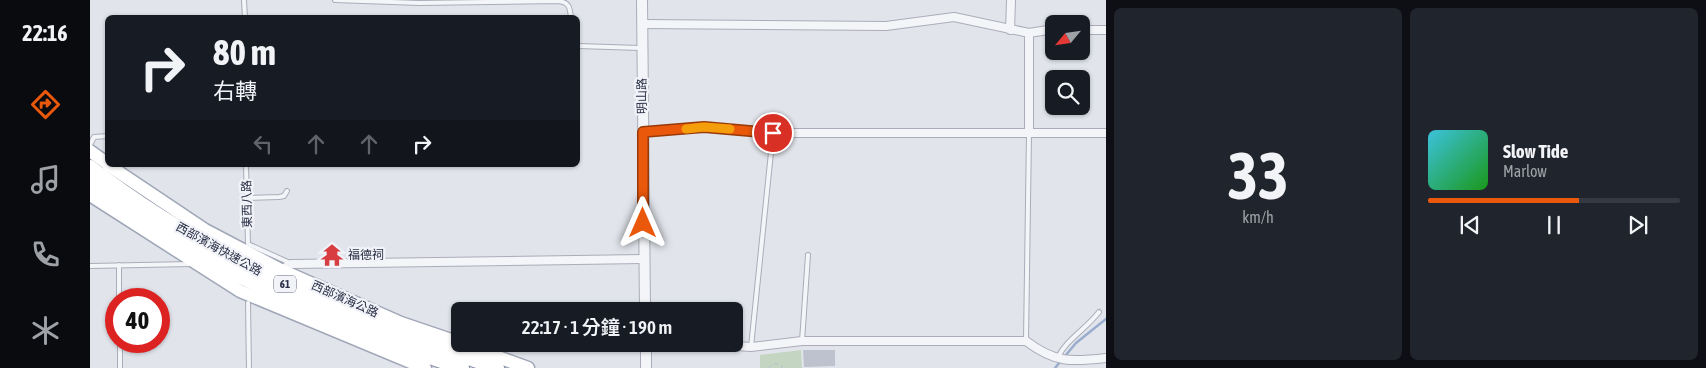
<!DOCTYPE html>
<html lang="zh-TW">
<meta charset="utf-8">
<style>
body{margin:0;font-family:"Asap Condensed","Noto Sans TC",sans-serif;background:#20242c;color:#f1f3f6;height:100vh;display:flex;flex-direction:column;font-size:19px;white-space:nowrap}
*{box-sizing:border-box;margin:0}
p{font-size:16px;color:#9ea1a6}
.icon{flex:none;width:28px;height:28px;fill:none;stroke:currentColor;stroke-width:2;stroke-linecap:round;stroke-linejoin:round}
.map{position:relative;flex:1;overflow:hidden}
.side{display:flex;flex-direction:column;gap:8px;padding:8px;background:#0d0f14;width:600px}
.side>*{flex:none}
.guide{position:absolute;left:15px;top:15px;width:475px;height:152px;border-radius:8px;box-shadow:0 1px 4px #0004;background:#171b24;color:#f1f3f6;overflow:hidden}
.needle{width:32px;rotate:241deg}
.buttons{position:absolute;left:955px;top:15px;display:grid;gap:10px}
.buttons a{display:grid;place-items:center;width:45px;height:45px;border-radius:8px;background:#171b24;box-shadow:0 1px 4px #0004;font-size:25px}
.speed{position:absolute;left:15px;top:288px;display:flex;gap:10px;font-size:25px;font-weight:700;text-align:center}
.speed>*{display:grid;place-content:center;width:65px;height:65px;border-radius:50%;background:#171b24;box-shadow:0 1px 4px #0004;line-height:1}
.speed .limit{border:8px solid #d22;background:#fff;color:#111}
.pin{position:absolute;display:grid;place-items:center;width:42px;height:42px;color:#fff;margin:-21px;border:2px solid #fff;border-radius:50%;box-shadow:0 1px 5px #0007}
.me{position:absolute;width:55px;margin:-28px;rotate:0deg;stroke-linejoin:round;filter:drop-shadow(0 0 4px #0008)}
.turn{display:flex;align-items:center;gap:18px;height:105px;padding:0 25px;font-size:22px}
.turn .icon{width:65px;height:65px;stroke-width:2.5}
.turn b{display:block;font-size:35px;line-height:42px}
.lanes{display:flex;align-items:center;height:48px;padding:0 25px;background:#0003;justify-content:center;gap:25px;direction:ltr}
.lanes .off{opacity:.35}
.side .card{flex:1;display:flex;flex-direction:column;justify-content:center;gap:8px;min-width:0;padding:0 18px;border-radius:8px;background:#20242c}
.side .dial{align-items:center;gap:0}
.dial b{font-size:65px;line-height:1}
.song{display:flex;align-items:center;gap:15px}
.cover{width:60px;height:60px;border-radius:8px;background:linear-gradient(135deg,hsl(190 70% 55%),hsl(120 70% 35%))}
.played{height:5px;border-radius:2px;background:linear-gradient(90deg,#ea580c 60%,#363941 60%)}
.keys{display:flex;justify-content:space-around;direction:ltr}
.side .tiles{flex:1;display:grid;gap:8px;grid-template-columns:repeat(2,1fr)}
.trip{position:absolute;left:361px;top:302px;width:292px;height:50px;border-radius:8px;background:#171b24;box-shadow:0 1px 4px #0004;font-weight:600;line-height:50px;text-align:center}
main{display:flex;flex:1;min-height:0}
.dock{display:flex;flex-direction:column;width:90px;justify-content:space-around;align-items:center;background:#090b0e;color:#9ea1a6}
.dock .icon{width:35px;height:35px}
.dock .on{color:#ea580c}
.dock b{font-size:22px;color:#f1f3f6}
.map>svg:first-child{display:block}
.green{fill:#c4d5c1}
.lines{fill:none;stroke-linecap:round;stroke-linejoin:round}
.stream{stroke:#9aaccd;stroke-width:2.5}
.building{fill:#bec2ce}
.service-casing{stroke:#aaadb9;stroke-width:6}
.minor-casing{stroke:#aaadb9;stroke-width:10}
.tertiary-casing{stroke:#aaadb9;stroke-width:12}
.primary-casing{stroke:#9fa6b7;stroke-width:15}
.trunk-casing{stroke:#878ea3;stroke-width:16}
.path{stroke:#bfc1ca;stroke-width:1;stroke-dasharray:4 4;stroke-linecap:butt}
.service{stroke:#f4f5f9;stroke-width:4}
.minor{stroke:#f4f5f9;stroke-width:8}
.tertiary{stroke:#f4f5f9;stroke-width:10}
.primary{stroke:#fff;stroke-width:12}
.trunk{stroke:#fff;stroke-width:14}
.route-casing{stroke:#983908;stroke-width:12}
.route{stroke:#ea580c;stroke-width:9}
.slow{stroke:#f59e0b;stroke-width:9}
.labels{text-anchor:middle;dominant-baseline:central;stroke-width:4.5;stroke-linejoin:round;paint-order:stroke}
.shield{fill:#f1f3f8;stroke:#64697a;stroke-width:1}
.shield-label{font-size:11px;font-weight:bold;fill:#282e44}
.street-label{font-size:12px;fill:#282e44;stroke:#f1f3f8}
.poi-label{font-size:12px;fill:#282e44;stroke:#f1f3f8;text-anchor:start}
</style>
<main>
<nav class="dock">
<b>22:16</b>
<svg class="icon on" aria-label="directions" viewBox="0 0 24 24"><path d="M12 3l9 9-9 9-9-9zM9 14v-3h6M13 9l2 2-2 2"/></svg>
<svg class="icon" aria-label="music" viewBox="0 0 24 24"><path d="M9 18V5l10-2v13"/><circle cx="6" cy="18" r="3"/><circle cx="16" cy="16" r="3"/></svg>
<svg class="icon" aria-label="phone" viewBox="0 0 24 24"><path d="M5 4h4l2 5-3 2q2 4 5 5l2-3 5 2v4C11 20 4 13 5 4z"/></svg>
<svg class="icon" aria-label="climate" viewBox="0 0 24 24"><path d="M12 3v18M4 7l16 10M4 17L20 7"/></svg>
</nav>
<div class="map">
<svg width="1016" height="368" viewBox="0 0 1016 368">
<rect width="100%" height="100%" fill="#e1e4eb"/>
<path class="green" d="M711,350l1,18h-42v-13z"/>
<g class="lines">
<path class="stream" d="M965,368l21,-25 30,-24"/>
</g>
<path class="building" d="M713,350h32v16l-31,1z"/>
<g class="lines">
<defs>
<path id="service" d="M154,0l1,18
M245,0l84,3 139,-2c11,1 12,6 13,17
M488,46l62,2
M0,145l4,-8 14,-1
M156,165l2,79 42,19
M156,198l33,-1 5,-1 3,-5
M29,265v34
M0,266l102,-2
M158,303l1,65
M30,341v27
M712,341l6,-86
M936,341l3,-207
M661,347l22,-214
M968,357c8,-17 28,-28 41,-45"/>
<path id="minor" d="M553,24l243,2 68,-9 75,16 25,-4
M920,30l1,-30
M991,30h25
M553,132l61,-5 69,6h333
M939,132v-99
M191,270l10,-6 352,-5
M616,344l45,3 51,-6h224c29,22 45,21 80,17"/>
<path id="tertiary" d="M552,0l3,311
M556,344v24"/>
<path id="primary" d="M0,151l18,13
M18,165l97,65 76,40 120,53 59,20
M0,195l150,96 185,77
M372,344l66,24"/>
<path id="trunk" d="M0,167c80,62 171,110 264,149 47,19 96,35 143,52
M0,182c78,61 170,107 261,147 35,15 74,26 111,39"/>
</defs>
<use href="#service" class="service-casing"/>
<use href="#minor" class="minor-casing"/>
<use href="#tertiary" class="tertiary-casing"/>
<use href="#primary" class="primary-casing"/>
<use href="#trunk" class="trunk-casing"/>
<path class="path" d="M679,368l3,-5 10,2v3"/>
<use href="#service" class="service"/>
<use href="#minor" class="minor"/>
<use href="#tertiary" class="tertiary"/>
<use href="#primary" class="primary"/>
<use href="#trunk" class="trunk"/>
</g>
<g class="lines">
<defs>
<path id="route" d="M553,223v-91l61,-5 69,6"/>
</defs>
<use href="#route" class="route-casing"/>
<use href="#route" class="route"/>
<path class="slow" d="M596,129l18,-2 26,2"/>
</g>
<defs>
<symbol id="temple-bare" viewBox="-9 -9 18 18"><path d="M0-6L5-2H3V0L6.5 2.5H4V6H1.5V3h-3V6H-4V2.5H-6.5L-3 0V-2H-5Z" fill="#d83e41" stroke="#f1f3f8" stroke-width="2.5" paint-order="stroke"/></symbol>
</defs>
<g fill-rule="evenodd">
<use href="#temple-bare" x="226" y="239" width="32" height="32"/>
</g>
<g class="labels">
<rect class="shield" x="184" y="275.5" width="22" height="17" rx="4"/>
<g class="shield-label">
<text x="195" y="284">61</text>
</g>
<g class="street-label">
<text transform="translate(552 96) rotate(-91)">明山路</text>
<text transform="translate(157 204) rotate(-91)">東西八路</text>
<text transform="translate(129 249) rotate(29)">西部濱海快速公路</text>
<text transform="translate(255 299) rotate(24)">西部濱海公路</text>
</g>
<g class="poi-label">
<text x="258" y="255">福德祠</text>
</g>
</g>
</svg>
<div class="buttons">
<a><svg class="needle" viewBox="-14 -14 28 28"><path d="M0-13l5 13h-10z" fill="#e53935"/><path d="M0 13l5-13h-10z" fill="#9ea1a6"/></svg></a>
<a><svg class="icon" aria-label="search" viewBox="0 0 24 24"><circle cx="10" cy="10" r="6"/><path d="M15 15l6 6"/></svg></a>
</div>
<div class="speed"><div class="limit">40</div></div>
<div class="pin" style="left:683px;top:133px;background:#d93025"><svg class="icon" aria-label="arrive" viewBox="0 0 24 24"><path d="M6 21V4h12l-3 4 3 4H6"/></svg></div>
<svg class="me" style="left:553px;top:223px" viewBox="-20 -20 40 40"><path d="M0-17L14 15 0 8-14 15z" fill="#ea580c" stroke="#fff" stroke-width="4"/></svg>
<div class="trip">22:17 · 1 分鐘 · 190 m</div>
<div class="guide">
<div class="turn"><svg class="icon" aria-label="right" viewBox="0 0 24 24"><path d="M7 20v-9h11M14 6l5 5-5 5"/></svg><div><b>80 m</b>右轉</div></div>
<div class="lanes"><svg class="icon off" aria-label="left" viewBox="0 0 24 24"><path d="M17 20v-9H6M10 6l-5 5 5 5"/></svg><svg class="icon off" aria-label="ahead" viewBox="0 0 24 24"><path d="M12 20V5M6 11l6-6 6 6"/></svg><svg class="icon off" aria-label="ahead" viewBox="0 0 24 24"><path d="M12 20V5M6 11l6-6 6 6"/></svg><svg class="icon" aria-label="right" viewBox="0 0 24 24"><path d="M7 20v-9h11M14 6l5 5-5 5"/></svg></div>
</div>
</div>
<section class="side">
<div class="tiles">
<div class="card dial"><b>33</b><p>km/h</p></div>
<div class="card">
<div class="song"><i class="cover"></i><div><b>Slow Tide</b><p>Marlow</p></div></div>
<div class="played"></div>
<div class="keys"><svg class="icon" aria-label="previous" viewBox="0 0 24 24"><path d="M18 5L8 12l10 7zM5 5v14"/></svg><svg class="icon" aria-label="pause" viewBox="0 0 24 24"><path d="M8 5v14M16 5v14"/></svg><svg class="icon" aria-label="next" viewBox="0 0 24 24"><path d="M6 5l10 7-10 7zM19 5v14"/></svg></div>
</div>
</div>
</section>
</main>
